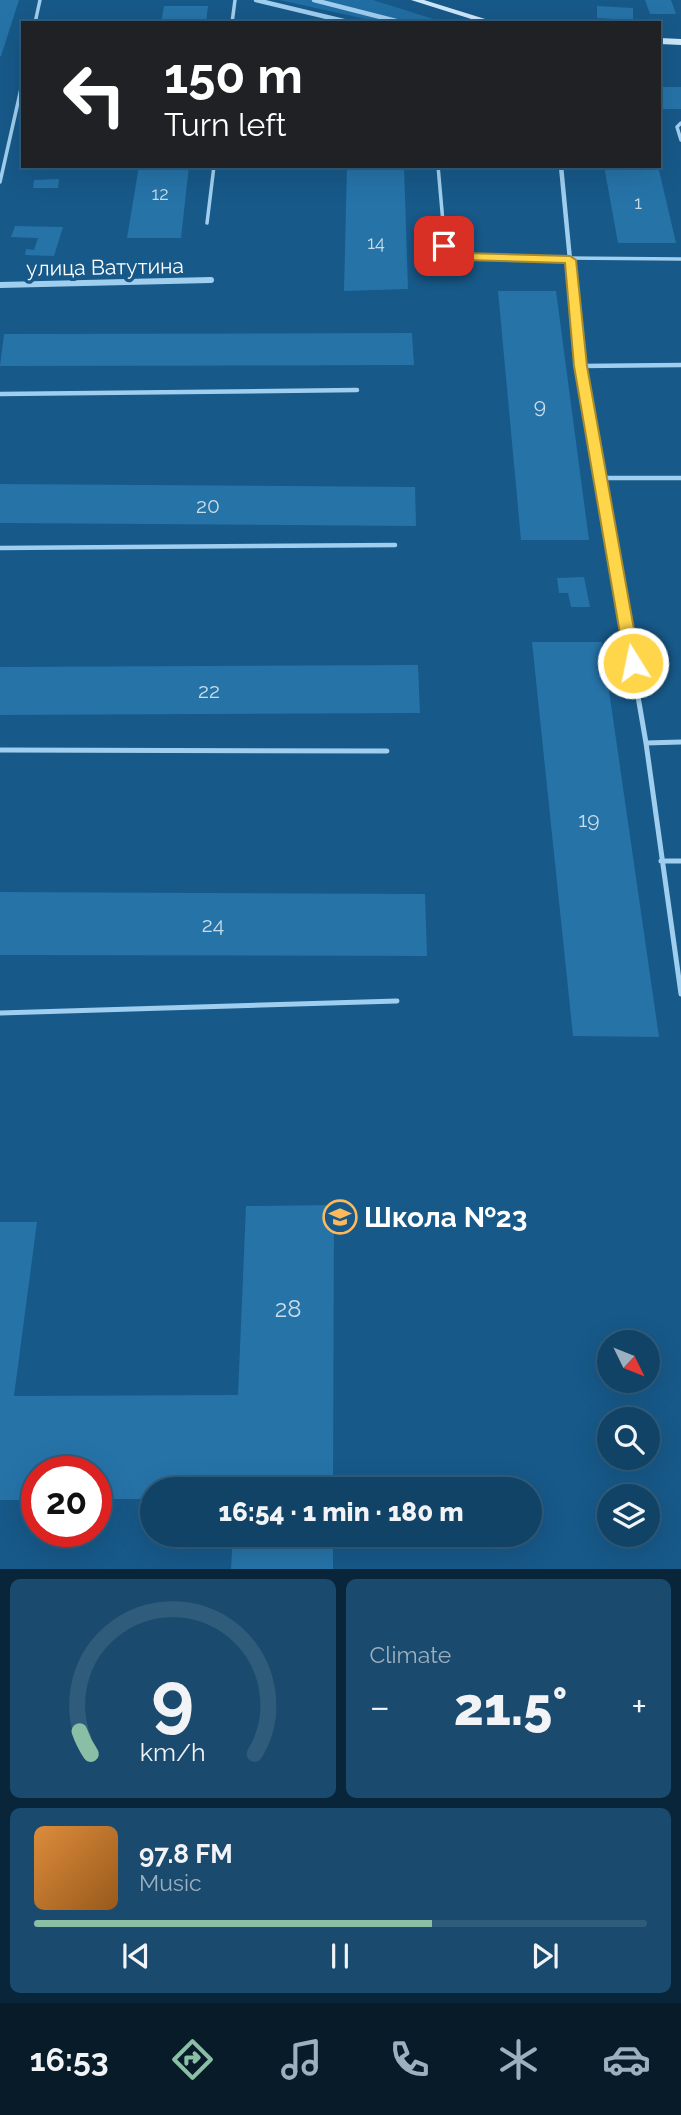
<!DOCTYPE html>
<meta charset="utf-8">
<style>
body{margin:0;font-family:Raleway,sans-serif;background:#1a4a6d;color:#f1f3f6;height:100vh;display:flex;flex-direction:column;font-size:26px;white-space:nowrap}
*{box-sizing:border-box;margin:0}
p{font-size:23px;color:#9cb0c0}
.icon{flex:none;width:38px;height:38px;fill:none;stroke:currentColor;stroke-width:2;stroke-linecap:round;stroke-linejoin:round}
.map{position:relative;height:1569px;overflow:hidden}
.drawer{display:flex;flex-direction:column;gap:10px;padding:10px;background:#092539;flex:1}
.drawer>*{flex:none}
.banner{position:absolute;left:21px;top:21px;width:640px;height:147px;border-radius:0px;box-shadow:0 7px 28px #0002,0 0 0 2px #305c7b;background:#202124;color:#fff;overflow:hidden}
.needle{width:46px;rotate:133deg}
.fabs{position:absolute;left:597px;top:1330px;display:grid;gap:14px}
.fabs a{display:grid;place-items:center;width:63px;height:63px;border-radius:50%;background:#114367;box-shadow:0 7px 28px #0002,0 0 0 2px #305c7b;font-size:35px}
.speed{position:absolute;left:21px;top:1456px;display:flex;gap:14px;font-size:35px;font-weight:700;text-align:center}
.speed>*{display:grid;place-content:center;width:91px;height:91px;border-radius:50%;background:#114367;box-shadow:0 7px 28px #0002,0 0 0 2px #305c7b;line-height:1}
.speed .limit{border:10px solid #d22;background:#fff;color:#111}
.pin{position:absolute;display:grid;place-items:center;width:60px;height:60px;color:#fff;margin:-30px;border-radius:14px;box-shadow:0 4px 10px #0006}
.me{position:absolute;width:77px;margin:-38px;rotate:350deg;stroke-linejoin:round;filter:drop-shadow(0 0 5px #0008)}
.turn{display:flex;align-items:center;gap:24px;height:147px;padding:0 28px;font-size:32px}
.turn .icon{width:91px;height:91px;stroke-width:2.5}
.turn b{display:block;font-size:49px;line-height:60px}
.big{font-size:52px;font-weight:800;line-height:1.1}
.drawer .card{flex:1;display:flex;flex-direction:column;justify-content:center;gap:10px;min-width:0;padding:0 24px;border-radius:10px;background:#1a4a6d}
.drawer .dial{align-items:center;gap:0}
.dial svg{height:182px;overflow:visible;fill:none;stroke:#305c7b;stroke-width:7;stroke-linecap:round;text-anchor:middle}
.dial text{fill:#f1f3f6;stroke:none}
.song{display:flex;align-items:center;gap:21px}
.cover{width:84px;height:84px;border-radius:10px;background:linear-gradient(135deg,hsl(30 70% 55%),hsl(30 70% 35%))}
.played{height:7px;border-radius:4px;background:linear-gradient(90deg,#8abfa5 65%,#305c7b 65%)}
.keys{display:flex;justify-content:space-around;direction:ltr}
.heat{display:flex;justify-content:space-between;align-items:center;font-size:38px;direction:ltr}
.drawer .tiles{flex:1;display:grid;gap:10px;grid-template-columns:1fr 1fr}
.card:last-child{grid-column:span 2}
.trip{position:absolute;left:140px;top:1477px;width:402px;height:70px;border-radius:35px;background:#114367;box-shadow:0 7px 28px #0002,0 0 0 2px #305c7b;font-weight:800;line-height:70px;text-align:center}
.tabs{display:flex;height:112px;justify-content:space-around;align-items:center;background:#071b29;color:#9cb0c0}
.tabs .icon{width:49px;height:49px}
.tabs .on{color:#8abfa5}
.tabs b{font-size:32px;color:#f1f3f6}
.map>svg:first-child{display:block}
.green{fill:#206ea3}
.building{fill:#2673a8}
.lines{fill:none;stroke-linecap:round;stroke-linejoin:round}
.lane-far2{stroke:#a0ceee;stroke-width:3.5}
.lane-far1{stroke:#a0ceee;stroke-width:4.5}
.lane{stroke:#a0ceee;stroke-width:5}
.street-far1{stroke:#a0ceee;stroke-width:4.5}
.street{stroke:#a0ceee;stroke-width:6}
.secondary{fill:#cde7fa;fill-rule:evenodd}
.route{fill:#ffd54a;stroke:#a68a30;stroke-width:2}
.labels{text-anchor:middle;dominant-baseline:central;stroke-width:7;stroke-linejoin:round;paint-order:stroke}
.far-number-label{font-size:18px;fill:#c9dce9}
.far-street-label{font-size:21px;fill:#fff;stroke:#175989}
.number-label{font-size:21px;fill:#c9dce9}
.near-number-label{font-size:24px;fill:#c9dce9}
.near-poi-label{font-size:28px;font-weight:bold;fill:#fff;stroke:#175989;text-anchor:start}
</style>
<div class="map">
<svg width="681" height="1569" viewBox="0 0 681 1569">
<rect width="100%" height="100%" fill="#175989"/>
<path class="green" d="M279,0h94l73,23h-62z"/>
<path class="building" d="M0,0h19l-18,56h-1z
M645,0h26l5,14h-26z
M164,6h44l-2,17h-45z
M597,6l36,2v12l-36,-2z
M660,87h21v22h-21z
M139,166h50l-8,72h-54z
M347,166h57l4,123 -64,2z
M604,166h54l18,77h-58z
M59,179l-1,9h-25l1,-8z
M15,226l48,1 -9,29 -29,-1 1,-6 8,1 4,-12 -27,-1z
M498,291h58l33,249h-68z
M412,333l2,32 -414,1 4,-32z
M0,484l415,3 1,39 -416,-3z
M584,577l6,30h-19l-3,-14h-9l-2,-15z
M532,642h70l57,395 -86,-1z
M418,665l2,48 -420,2v-48z
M0,892l425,2 2,62 -427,-1z
M334,1205l-1,284h-181v10h-56v-27h-59v28h-37v-278h37l-23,174 224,-1 8,-189z
M233,1535h100v34h-102z"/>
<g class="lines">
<path class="lane-far2" d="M35,23l5,-23
M232,23l3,-23
M681,123l-4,4 4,13
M438,166l7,79 5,8 15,4 216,2
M0,182l23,-102
M207,223l7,-57
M570,260l2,15"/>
<path class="lane-far1" d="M571,274l10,92 43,251
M581,366l100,-1
M0,394l357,-4
M600,478h81
M0,548l395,-3"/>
<path class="lane" d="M624,615l22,128 35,251
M646,743l35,-1
M0,750l387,1
M661,861h20
M0,1013l397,-12"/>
<path class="street-far1" d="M256,0l96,23
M314,0l90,23
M561,166l9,94"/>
<path class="street" d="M0,285l211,-5"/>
<path class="secondary" d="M411,0h13l74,23h-14z
M660,38l21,1v6l-21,-1z"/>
</g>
<path class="route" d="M440,243h9l5,8 11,2 105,3 6,4 11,106 53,297 -2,4 -5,1 -8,-5 -51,-297 -9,-103 -100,-3 -19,-4 -7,-10z"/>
<defs>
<symbol id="school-ring" viewBox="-11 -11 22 22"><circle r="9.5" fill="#175989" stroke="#ffb95d" stroke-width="1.5"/><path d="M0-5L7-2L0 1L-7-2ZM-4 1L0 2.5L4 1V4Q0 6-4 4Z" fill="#ffb95d"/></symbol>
</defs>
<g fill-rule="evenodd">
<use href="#school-ring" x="321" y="1198" width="38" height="38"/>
</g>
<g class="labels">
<g class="far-number-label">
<text x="160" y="193">12</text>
<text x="638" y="202">1</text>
<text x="376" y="242">14</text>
</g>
<g class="far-street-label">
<text transform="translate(105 267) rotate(-1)">улица Ватутина</text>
</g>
<g class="number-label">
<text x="540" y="405">9</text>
<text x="208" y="505">20</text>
<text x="209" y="690">22</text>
<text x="589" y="819">19</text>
<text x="213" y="924">24</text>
</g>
<g class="near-number-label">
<text x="288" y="1308">28</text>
</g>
<g class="near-poi-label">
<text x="364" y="1217">Школа №23</text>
</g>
</g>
</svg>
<div class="fabs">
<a><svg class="needle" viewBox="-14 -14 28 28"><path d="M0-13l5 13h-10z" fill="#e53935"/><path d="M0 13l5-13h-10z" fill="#9cb0c0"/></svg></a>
<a><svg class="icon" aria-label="search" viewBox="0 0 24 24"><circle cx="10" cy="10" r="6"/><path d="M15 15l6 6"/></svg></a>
<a><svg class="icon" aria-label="layers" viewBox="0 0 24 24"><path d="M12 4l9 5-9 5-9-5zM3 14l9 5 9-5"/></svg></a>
</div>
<div class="speed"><div class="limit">20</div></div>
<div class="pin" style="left:444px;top:246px;background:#d93025"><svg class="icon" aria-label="arrive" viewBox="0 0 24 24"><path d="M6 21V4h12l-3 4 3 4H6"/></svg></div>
<svg class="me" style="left:633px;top:663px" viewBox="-20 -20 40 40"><circle r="17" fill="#ffd54a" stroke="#fff" stroke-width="3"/><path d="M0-11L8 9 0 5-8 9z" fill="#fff"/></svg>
<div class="trip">16:54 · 1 min · 180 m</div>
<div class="banner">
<div class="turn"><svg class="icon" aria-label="left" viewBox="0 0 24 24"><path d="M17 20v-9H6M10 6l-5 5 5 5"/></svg><div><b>150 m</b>Turn left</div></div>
</div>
</div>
<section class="drawer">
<div class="tiles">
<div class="card dial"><svg viewBox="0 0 100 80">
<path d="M14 69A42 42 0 1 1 86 69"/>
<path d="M14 69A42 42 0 0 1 9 59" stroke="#8abfa5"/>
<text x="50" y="56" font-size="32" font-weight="700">9</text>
<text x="50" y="72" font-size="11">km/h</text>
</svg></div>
<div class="card"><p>Climate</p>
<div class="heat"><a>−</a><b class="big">21.5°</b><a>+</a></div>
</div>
<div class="card">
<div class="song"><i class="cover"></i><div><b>97.8 FM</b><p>Music</p></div></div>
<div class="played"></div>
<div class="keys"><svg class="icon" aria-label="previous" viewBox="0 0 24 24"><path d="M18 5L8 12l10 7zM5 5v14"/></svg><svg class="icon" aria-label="pause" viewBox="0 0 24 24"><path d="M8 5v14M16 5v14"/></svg><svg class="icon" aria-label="next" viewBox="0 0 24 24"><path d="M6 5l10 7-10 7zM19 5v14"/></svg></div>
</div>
</div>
</section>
<nav class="tabs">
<b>16:53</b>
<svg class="icon on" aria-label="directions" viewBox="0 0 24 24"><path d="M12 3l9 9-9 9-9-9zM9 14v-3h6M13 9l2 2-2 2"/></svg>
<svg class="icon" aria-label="music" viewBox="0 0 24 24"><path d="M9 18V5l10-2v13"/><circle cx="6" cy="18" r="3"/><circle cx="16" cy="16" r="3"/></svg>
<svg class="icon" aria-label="phone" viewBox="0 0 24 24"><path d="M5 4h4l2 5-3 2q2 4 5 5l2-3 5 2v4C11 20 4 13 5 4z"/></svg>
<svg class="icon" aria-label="climate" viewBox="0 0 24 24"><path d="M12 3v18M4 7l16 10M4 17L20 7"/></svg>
<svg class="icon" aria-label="car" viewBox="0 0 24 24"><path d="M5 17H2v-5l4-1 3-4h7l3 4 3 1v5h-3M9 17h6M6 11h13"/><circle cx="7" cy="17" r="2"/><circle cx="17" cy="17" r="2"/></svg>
</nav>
